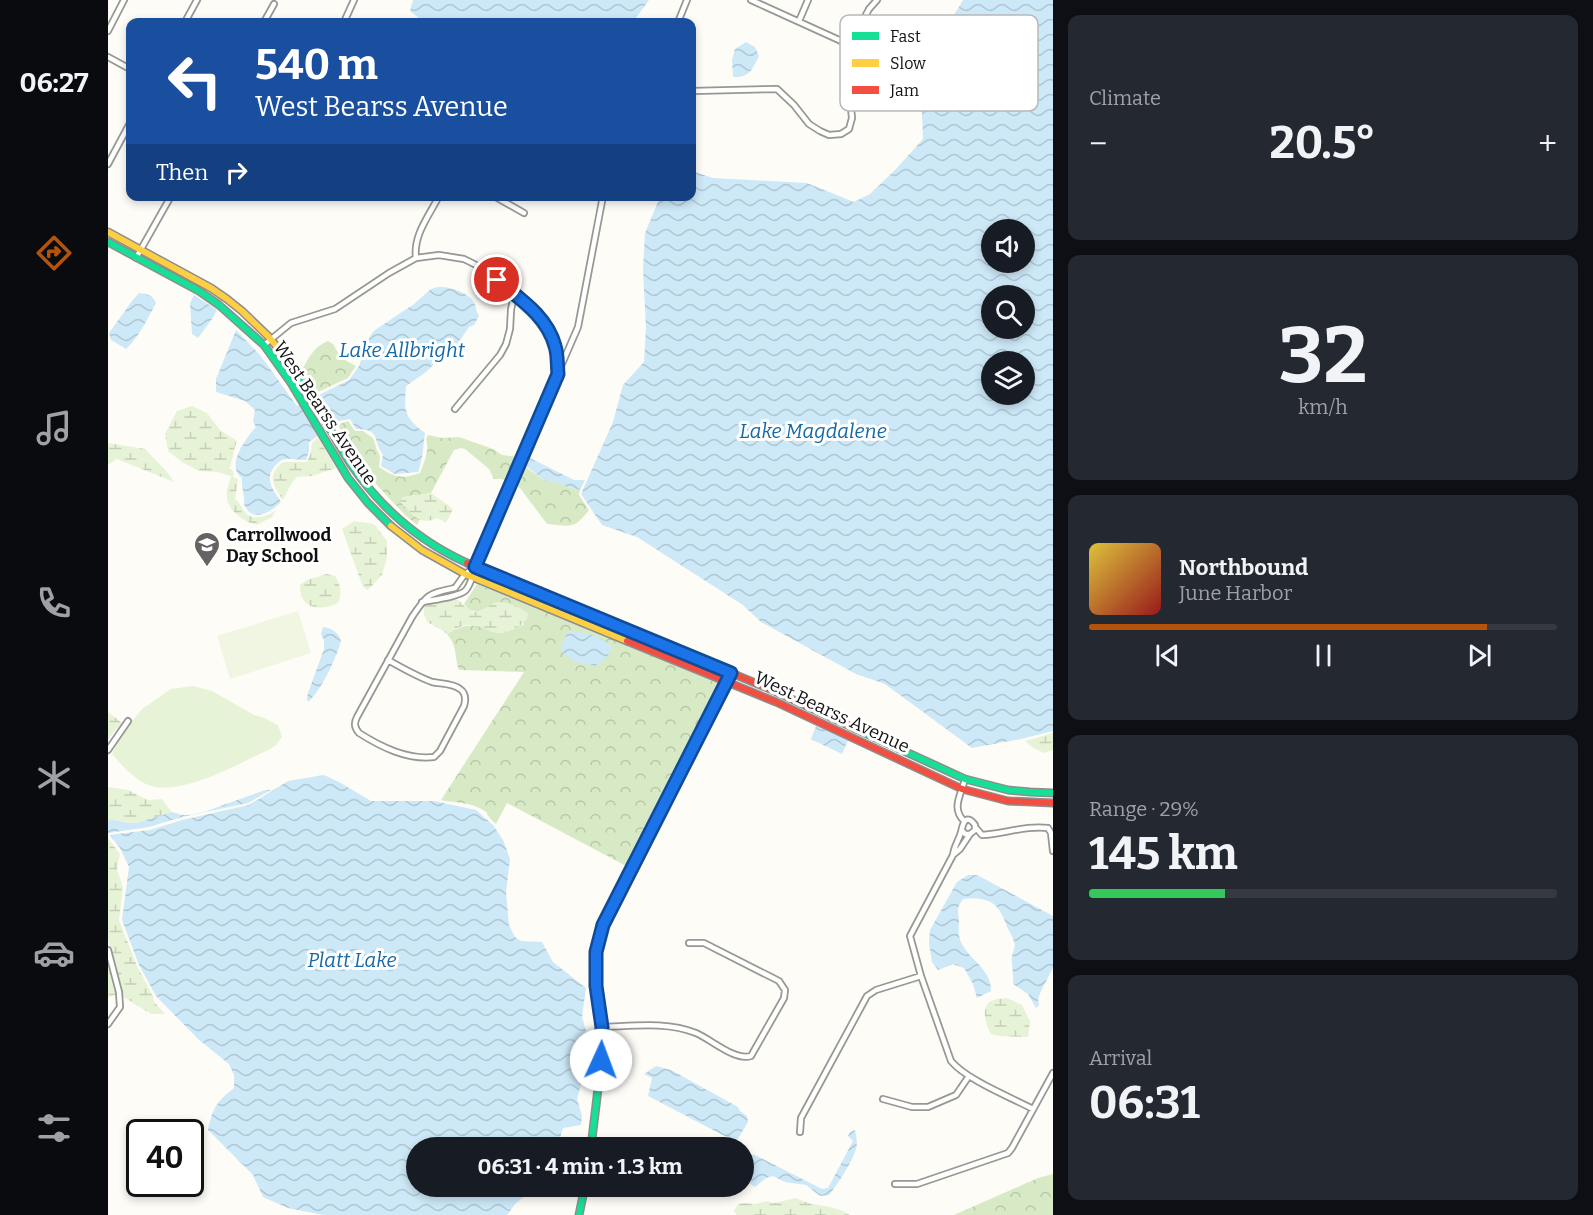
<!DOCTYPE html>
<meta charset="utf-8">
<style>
body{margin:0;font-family:Bitter,serif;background:#242831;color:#f1f3f6;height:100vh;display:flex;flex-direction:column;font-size:22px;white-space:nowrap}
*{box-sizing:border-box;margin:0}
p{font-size:20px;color:#9ea1a6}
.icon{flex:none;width:33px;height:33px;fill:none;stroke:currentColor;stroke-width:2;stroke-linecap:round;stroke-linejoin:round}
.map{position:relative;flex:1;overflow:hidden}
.side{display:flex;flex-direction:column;gap:15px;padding:15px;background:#0d0f14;width:540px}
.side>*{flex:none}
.hud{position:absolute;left:18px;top:18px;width:570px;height:183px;border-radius:12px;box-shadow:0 3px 9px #0003;background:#1a4fa0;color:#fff;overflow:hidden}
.fabs{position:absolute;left:873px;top:219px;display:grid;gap:12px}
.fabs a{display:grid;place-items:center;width:54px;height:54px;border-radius:50%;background:#171b24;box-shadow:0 3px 9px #0003;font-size:30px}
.speed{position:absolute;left:18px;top:1119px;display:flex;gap:12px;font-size:30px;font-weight:700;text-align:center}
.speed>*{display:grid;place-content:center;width:78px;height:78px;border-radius:50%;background:#171b24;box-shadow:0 3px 9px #0003;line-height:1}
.speed .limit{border:3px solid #111;border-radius:9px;background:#fff;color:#111}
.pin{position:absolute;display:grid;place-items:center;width:51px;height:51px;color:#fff;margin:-26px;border:3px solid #fff;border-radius:50%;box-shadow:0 2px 6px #0007}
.me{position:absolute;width:66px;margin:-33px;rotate:2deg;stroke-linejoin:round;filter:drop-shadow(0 0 4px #0008)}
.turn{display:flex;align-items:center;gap:21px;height:126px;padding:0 30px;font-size:27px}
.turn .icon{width:78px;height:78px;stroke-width:2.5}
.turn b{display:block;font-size:42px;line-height:51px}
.then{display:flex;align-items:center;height:57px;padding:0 30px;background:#0003;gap:12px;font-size:22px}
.big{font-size:45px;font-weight:700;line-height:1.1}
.side .card{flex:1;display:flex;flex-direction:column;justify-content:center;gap:9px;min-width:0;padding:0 21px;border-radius:12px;background:#242831}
.side .dial{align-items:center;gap:0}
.dial b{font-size:78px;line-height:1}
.song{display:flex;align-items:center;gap:18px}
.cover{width:72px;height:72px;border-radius:9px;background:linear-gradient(135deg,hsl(50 70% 55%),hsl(0 70% 35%))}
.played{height:6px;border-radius:3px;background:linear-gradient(90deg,#b45309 85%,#363941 85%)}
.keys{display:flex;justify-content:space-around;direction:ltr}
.heat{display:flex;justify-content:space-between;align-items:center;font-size:33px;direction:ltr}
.charge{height:9px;border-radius:4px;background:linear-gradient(90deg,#34c759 29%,#363941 0)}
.trip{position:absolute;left:298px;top:1137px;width:348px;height:60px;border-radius:30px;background:#171b24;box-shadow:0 3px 9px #0003;font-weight:700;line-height:60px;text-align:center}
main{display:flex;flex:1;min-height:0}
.dock{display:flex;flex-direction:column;width:108px;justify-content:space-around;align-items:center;background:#090b0e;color:#9ea1a6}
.dock .icon{width:42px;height:42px}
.dock .current{color:#b45309}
.dock b{font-size:27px;color:#f1f3f6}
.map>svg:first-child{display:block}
.forest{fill:url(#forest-crowns)}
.wetland{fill:url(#wetland-marsh)}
.park{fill:#e7f3d7}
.pitch{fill:#f0f6e1}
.water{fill:url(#water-waves);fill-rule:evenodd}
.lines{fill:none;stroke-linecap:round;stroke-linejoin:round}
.street-casing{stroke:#979795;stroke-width:8}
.fast-casing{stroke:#8e8d8b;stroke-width:9}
.slow-casing{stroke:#8e8d8b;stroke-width:9}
.jam-casing{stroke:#8e8d8b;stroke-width:9}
.street{stroke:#fffffe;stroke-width:4.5}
.fast{stroke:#16e098;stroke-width:6}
.slow{stroke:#ffcf43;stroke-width:6}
.jam{stroke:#f24e42;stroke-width:6}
.route-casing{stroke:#114b97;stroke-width:15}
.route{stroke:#1a73e8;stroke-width:10}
.labels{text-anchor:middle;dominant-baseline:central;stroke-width:6;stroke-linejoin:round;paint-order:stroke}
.street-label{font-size:18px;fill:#111;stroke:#fff}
.poi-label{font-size:18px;font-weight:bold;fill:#111;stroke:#fff;text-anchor:start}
.water-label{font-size:20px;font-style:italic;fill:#1768a6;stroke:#fff}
.key{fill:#fff;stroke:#b8b8b8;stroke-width:1.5}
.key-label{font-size:16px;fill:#111}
</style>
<main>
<nav class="dock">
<b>06:27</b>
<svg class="icon current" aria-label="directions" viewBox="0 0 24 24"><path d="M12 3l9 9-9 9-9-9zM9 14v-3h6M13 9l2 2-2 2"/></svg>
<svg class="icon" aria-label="music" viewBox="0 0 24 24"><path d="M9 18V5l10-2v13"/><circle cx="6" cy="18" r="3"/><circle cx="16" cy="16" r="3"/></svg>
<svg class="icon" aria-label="phone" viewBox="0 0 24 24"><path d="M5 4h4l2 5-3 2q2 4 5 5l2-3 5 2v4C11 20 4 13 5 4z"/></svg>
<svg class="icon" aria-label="climate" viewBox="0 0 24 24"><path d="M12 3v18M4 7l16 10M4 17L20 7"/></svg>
<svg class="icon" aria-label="car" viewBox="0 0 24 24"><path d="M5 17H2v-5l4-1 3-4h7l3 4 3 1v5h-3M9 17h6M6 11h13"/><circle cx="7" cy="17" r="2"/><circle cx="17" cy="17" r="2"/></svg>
<svg class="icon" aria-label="filters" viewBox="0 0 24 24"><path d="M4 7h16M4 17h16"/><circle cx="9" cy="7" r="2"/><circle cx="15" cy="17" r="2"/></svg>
</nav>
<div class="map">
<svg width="945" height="1215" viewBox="0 0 945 1215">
<defs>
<pattern id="forest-crowns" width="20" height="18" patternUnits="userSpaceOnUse" patternTransform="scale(1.5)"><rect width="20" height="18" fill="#d8eac5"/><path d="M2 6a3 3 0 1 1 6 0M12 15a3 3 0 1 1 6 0" fill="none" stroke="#b8c8a8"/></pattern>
<pattern id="wetland-marsh" width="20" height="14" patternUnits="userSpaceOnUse" patternTransform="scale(1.5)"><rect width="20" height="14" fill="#e7f3d7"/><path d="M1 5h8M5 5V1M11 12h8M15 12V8" fill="none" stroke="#c5cfb8"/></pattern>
<pattern id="water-waves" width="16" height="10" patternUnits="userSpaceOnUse" patternTransform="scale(1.5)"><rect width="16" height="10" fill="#cde8f7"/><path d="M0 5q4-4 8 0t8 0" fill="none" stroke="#afc6d3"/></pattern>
</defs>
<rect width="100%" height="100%" fill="#fdfcf7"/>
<path class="forest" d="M220,341l5,3 8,14 15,8 -8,12 -30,14 -15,-24c6,-11 12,-22 25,-27z
M240,421l7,10h8l10,7 2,5 1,5 4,8 -1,11c16,11 24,12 41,6 4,-11 10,-22 6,-34l2,-4 14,3 17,-1 34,12 9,6 17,2 -11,25 -6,-3h-8l-5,-10 -24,-20 -4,-1 -7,2 -23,43 -27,4 -4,3 3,5 17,14 -3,6 -12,-10 -43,-46 -24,-44z
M417,455l3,2 -2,9 1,2 17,12 16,3 7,4 13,3 -1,5 10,15c-15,20 -19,16 -42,14l-27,-36 -7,-3z
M369,584l157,64 88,37 -92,183 -123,-65 -11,21c-2,-2 -5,-4 -7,-7 -4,-6 0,-3 -6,-7 -12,-8 -28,-7 -42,-10l83,-128 -65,-2c-5,-14 -1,-23 -12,-36 13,-8 25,-12 41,-5 4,2 8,5 13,4 8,-1 16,-6 23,-9 -10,-15 -13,-25 -32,-19 -5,2 -9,5 -14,7l-9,-2 -5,-6z
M945,1174v41h-99l84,-37z"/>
<path class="wetland" d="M84,406l15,7 13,17 17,11c-4,10 -4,19 -8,28l4,2 1,3 -1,3 5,2 -3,20c5,4 8,12 13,16 9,6 21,0 28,-5l-4,7 -15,8c-15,-4 -33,-16 -30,-35 1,-4 3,-10 4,-14l-14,-4 -18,-1 -17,-9 -14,-11 -3,-17 12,-23z
M210,437l18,31 -24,8 -15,1 -6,7 -8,16c-10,-15 -17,-24 0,-38h24l4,-10 1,-9z
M0,443l37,6 23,24 6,9 -57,-23 -9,6z
M323,493l17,12 5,5 -7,13 -9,-5c-3,1 -7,3 -10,3 -10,1 -22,-13 -27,-21l4,-3z
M246,521l20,3 13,17v17l-5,17 -14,15 -5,-3 -21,-58z
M219,574l8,2c6,9 7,17 3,27 -18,9 -39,6 -38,-18l7,-5z
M347,598c6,3 12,13 19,14 9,1 15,-8 23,-10 7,-1 26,6 31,12 -1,4 0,5 -4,8 -4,5 -20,12 -27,11 -9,-2 -17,-8 -28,-8 -8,0 -15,5 -22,9l-5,-4 -15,-8 -3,-8v-10z
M0,712l14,11 -14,16z
M945,733v17l-9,3 -12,-6 -7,-6z
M0,787l20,3 20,10 14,-1 10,13 -36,11h-8l-18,-4 -2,3z
M0,838l12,16 -3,15 6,18 -4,33 18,46 16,30 1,6 11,12h-14l-29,-18 -14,-57z
M0,961l8,34h-3l-5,3z
M899,998l15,7 8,16 -2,16 -29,-1 -8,-2c-5,-9 -11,-26 0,-33 5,-2 11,-3 16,-3z
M688,1198c19,10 35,5 54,17h-113l-3,-4 4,-7 5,-1 13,1 10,-3 8,2z"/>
<path class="park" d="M85,686l19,5 42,24 8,2 16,8 4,12 -6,8 -6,4c-30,14 -85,46 -119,37 -14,-4 -30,-21 -39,-32l10,-20 20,-25 29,-20z"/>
<path class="pitch" d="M190,611l13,42 -81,26 -13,-43z"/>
<path class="water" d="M305,0h236l-16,22h-180c-9,-2 -19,0 -29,0l-14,-11z
M855,0h90v731l-32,8 -49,9 -87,-64 -29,-10 -95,-52 -18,-17 -106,-68 -35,-12 -21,-31 32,-72 10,-37 21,-23 2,-34 -3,-58 2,-37 15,-36 32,-1v-25l21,7 94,5 47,19 16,-8 25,-24 28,-31c-1,-41 -8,-79 19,-114 3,-4 7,-6 11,-9 4,-5 7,-11 10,-16zM884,230h32v32h-32zM884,296h32v32h-32zM884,362h32v32h-32z
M638,42l9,5 4,9c-7,14 -10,22 -26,21l-1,-17 3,-11z
M330,287c10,-1 30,5 36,15 2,4 2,9 5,14l-5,9 -5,2 -13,19 -5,2 -25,24 -20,14c-2,26 -2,31 19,47 -2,14 -2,26 -7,39l-23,2 -14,-8 2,-11c-10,-15 -3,-27 -27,-26l-6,-10 -11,2 -30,21v9l-3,9c-7,0 -18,-3 -24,0 -2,1 -7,5 -8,7 -10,13 0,24 7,35 -7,7 -21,18 -32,10 -1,-1 -5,-7 -5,-8 1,-8 -3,-17 -2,-26 -17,-12 4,-40 14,-51l-3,-5 2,-12 -10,-9 -29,-9v-13l20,-49 24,25 37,51 52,-26 10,-14 11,-30 5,-6 39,-26 17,-15z
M31,293c8,1 14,2 17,10 -8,15 -17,34 -30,46l-15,-9 -2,-7 23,-32z
M86,295l23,15 -5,9 -14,19 -6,-4 -2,-31z
M420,457l46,23h11l-5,10 -13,-3 -8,-4 -15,-3 -18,-14z
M215,627c9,1 16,6 18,14 -5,18 -20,50 -33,61l-1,-3 1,-6 16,-44v-9l-3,-6z
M460,631c19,2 30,3 44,16 -3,9 -8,14 -17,19l-22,-5 -13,-11z
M708,726l32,14 -6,14 -31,-15z
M216,775l15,7 32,19h63l42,9 17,15 10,15 7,19 -4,33 3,33 6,12 6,4 21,1 11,20 33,26 -4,29 8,28 -1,11 -12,43 5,17 -1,9 -18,3 -6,19 -140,1v38l119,1 -21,17 -8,11h-184l-35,-7 -25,-11 -10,-22 -45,-45c4,-21 9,-29 26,-42v-13l-5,-11 -31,-25 -42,-43 -17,-31 -17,-45 7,-53 -9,-19 -11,-13 41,-5 32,-10 67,-15 39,-24z
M157,790h6l-23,13 -66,14 -33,10 -41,6v-11l2,-3 18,4h8l36,-11 10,3h7l15,-3z
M860,875h9l76,41v52l-12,23 -3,8 1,6 -3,3 -8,-14 -15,-10c1,-9 -2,-20 -1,-28 1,-5 4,-9 2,-14 -1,-6 -6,-12 -8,-18 -8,-23 -19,-27 -43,-25 -7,10 -5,12 -4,22 0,5 -1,10 0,15 5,22 33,31 32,55l-14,7 -4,-14 -9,-16 -11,-4 -15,6 -6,-8 -3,-19 1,-13 27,-48z
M548,1066l15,4 67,37 2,4 7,5 1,6 -12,20 -88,-46 4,-18 -8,-4z
M747,1130c1,6 3,13 1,19 -4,13 -18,35 -27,46l-9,1 -14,-11 -21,-3 -12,-6 -7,2 -11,9 -11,-8v-8l9,-17 69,35 6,-1 25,-47 -5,-5 2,-4z"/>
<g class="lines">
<defs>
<path id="street" d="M643,0l99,45
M691,21l9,-21
M77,22l12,-22
M156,22l10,-18
M236,22l10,-22
M570,22l9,-22
M0,31l16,-31
M0,57l22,12
M584,91l85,-2 17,16 15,19 11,7 9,4 12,-1 8,-5 3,-11 -4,-40 2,-33 19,-36 8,-9
M0,164l22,-41
M386,196l30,17
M28,258l35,-62
M308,258c-3,-23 13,-42 23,-62
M156,345l27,-22 44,-14 54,-36 27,-15 23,-3 25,4 16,8 50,40 18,19 8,22 2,26 -83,193c-2,8 -4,17 -9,23 -6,7 -35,10 -44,12
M450,373l20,-46 25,-131
M347,409l45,-54 6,-11 4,-15 1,-19 3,-16
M280,660c14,8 28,16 44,22 8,2 20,1 28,7 6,4 6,10 4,17l-24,45 -6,6c-27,3 -53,-10 -75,-24 -5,-6 -5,-10 -2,-16l55,-100c16,-24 16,-23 43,-29l10,-14 10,-7
M0,750l20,-29
M856,821c-13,-13 -3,-26 1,-42
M868,828l6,7c22,-1 44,-10 66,-7l3,5 2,18
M854,830l3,4h5l5,-4v-5c-9,-12 -12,-2 -14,7 -2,8 -7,14 -8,23l7,-6 10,-15
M845,855l-43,81 11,40 30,85c16,19 59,36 82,48
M0,950l11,42 1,15 -12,17
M494,1027c31,-1 65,-6 94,6 16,7 39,28 55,23l33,-58 1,-8 -6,-9 -75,-38h-15
M775,1099l29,8h16l28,-12 13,-19
M692,1132l1,-14 66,-122 9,-6 45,-14
M572,1147v1
M787,1184h22l91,-31 4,-5 41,-75"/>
<path id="fast" d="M0,242l91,49 20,14 45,40 27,38 57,95 20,25 23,23
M185,367c22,32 38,67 59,99 29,42 69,76 115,97
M748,729l109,50 43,11 22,2 23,1
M483,1148c4,-39 11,-79 11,-119 0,-26 -9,-51 -6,-77 4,-29 21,-55 34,-80
M471,1215l6,-29"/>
<path id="slow" d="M0,232l103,56 16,11 15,12 27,26 24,30
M283,526l31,24 43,24 162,67
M522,872l98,-193"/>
<path id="jam" d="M359,563l303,126 86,40
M519,641l149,61 186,87 46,12 45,2"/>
</defs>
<use href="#street" class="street-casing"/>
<use href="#fast" class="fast-casing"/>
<use href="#slow" class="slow-casing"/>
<use href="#jam" class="jam-casing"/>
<use href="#street" class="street"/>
<use href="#fast" class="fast"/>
<use href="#slow" class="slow"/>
<use href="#jam" class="jam"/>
</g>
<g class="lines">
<defs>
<path id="route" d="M389,280c23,19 50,36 58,66 3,9 2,19 3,28l-83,193 256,106 -128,252 -7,27v34l6,41 -1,33"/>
</defs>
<use href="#route" class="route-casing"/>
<use href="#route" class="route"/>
</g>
<defs>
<symbol id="school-pin" viewBox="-11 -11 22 30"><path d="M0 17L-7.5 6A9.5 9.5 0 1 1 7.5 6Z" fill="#646362" stroke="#fff"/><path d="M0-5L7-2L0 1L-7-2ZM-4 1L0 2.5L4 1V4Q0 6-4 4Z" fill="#fff"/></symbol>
</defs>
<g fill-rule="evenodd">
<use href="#school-pin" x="84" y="530" width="30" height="40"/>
</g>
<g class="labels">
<g class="street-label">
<text transform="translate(217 413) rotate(56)">West Bearss Avenue</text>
<text transform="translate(724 712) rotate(25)">West Bearss Avenue</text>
</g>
<g class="poi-label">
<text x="118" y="535">Carrollwood<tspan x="118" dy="21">Day School</tspan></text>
</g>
<g class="water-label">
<text x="294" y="350">Lake Allbright</text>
<text x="705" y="431">Lake Magdalene</text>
<text x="244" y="960">Platt Lake</text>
</g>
</g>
<rect x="732" y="15" width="198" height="96" rx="9" class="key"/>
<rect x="744" y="32" width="27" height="8" fill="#16e098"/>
<rect x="744" y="59" width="27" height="8" fill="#ffcf43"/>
<rect x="744" y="86" width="27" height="8" fill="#f24e42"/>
<g class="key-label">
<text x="782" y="42">Fast</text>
<text x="782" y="69">Slow</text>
<text x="782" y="96">Jam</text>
</g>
</svg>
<div class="fabs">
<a><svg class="icon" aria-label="sound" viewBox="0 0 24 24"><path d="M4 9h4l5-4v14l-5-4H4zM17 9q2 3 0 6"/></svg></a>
<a><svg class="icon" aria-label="search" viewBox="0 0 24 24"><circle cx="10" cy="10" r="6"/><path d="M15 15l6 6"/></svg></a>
<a><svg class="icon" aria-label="layers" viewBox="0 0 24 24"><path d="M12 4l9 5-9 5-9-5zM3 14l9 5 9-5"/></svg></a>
</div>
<div class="speed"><div class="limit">40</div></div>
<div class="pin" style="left:389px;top:280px;background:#d93025"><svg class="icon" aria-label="arrive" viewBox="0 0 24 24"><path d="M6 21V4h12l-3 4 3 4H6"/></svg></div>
<svg class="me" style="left:493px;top:1060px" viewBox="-20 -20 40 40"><circle r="19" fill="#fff"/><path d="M0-13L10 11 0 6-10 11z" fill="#1a73e8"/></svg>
<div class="trip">06:31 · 4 min · 1.3 km</div>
<div class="hud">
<div class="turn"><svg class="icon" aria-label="left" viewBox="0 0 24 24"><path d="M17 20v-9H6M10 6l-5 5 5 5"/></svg><div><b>540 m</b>West Bearss Avenue</div></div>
<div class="then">Then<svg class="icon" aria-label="right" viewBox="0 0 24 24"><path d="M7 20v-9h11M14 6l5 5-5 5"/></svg></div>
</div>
</div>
<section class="side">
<div class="card"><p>Climate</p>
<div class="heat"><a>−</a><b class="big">20.5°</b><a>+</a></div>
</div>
<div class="card dial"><b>32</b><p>km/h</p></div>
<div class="card">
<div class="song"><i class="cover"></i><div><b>Northbound</b><p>June Harbor</p></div></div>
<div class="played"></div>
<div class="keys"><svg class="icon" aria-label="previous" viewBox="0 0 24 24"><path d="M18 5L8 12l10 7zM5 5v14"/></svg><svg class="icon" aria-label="pause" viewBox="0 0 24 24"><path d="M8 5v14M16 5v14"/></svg><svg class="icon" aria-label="next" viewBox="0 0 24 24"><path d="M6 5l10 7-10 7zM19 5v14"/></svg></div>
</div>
<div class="card"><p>Range · 29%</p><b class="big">145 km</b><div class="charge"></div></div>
<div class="card"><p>Arrival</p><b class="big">06:31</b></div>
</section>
</main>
